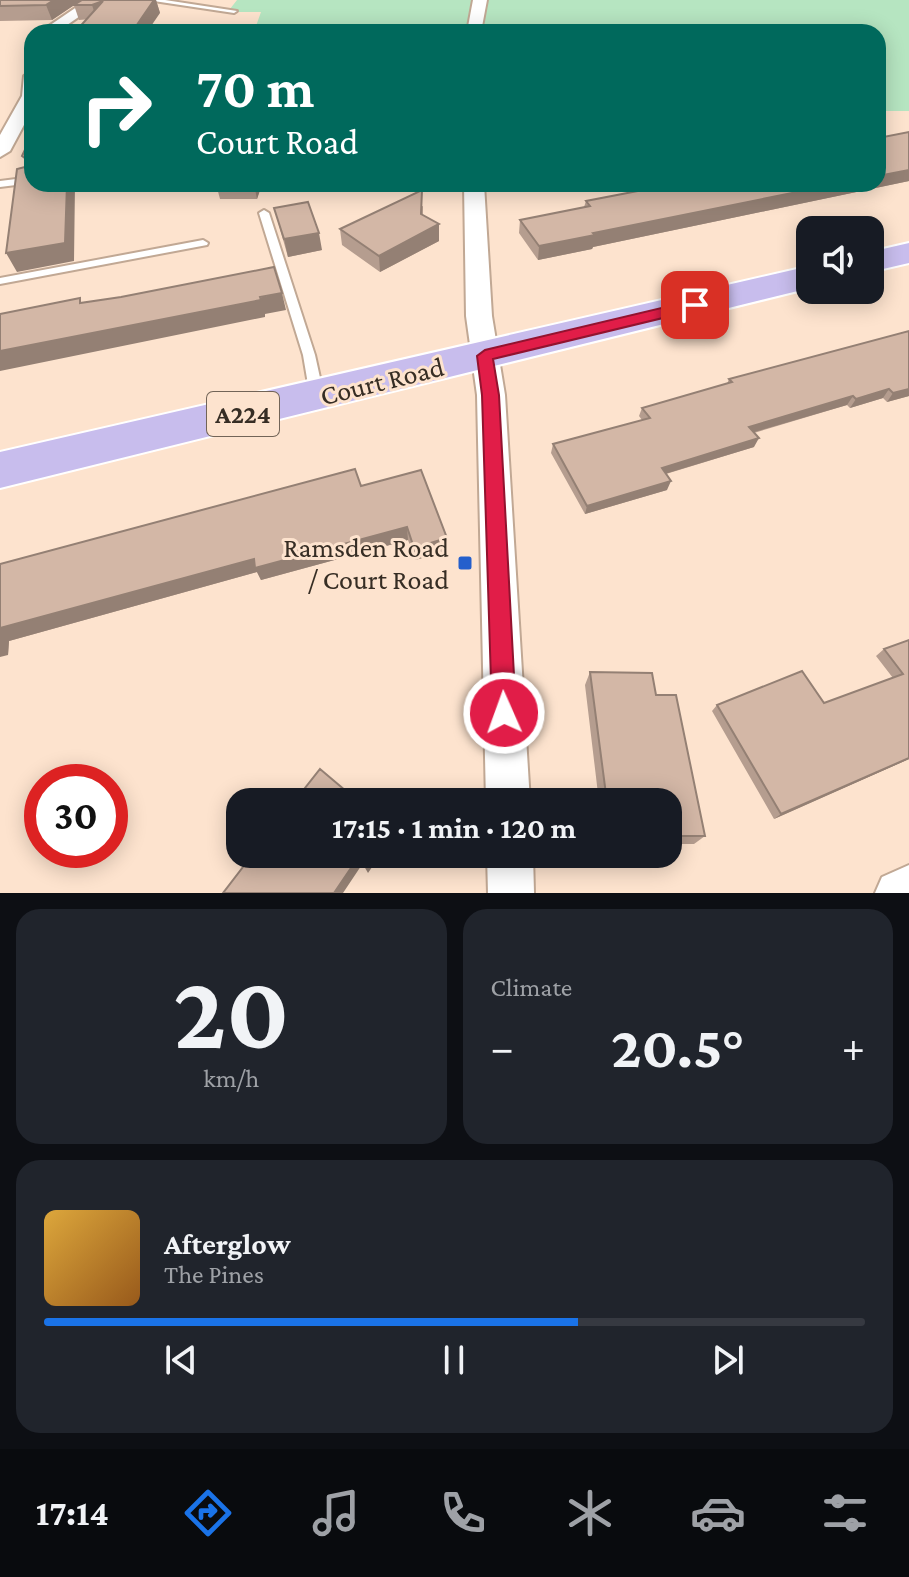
<!DOCTYPE html>
<meta charset="utf-8">
<style>
body{margin:0;font-family:"Crimson Pro",serif;background:#20242c;color:#f1f3f6;height:100vh;display:flex;flex-direction:column;font-size:30px;white-space:nowrap}
*{box-sizing:border-box;margin:0}
p{font-size:26px;color:#9ea1a6}
.icon{flex:none;width:44px;height:44px;fill:none;stroke:currentColor;stroke-width:2;stroke-linecap:round;stroke-linejoin:round}
.map{position:relative;height:893px;overflow:hidden}
.sheet{display:flex;flex-direction:column;gap:16px;padding:16px;background:#0d0f14;flex:1}
.sheet>*{flex:none}
.hud{position:absolute;left:24px;top:24px;width:862px;height:168px;border-radius:24px;box-shadow:0 4px 20px #0003;background:#00695c;color:#fff;overflow:hidden}
.tools{position:absolute;left:796px;top:216px;display:grid;gap:16px}
.tools a{display:grid;place-items:center;width:88px;height:88px;border-radius:16px;background:#171b24;box-shadow:0 4px 20px #0003;font-size:40px}
.speed{position:absolute;left:24px;top:764px;display:flex;gap:16px;font-size:40px;font-weight:700;text-align:center}
.speed>*{display:grid;place-content:center;width:104px;height:104px;border-radius:50%;background:#171b24;box-shadow:0 4px 20px #0003;line-height:1}
.speed .limit{border:12px solid #d22;background:#fff;color:#111}
.pin{position:absolute;display:grid;place-items:center;width:68px;height:68px;color:#fff;margin:-34px;border-radius:16px;box-shadow:0 4px 12px #0006}
.me{position:absolute;width:88px;margin:-44px;rotate:358deg;stroke-linejoin:round;filter:drop-shadow(0 0 6px #0008)}
.turn{display:flex;align-items:center;gap:28px;height:168px;padding:0 40px;font-size:36px}
.turn .icon{width:104px;height:104px;stroke-width:2.5}
.turn b{display:block;font-size:56px;line-height:68px}
.big{font-size:60px;font-weight:700;line-height:1.1}
.sheet .card{flex:1;display:flex;flex-direction:column;justify-content:center;gap:12px;min-width:0;padding:0 28px;border-radius:24px;background:#20242c}
.sheet .dial{align-items:center;gap:0}
.dial b{font-size:104px;line-height:1}
.song{display:flex;align-items:center;gap:24px}
.cover{width:96px;height:96px;border-radius:12px;background:linear-gradient(135deg,hsl(40 70% 55%),hsl(30 70% 35%))}
.played{height:8px;border-radius:4px;background:linear-gradient(90deg,#1a73e8 65%,#363941 65%)}
.keys{display:flex;justify-content:space-around;direction:ltr}
.heat{display:flex;justify-content:space-between;align-items:center;font-size:44px;direction:ltr}
.sheet .tiles{flex:1;display:grid;gap:16px;grid-template-columns:1fr 1fr}
.card:last-child{grid-column:span 2}
.trip{position:absolute;left:226px;top:788px;width:456px;height:80px;border-radius:24px;background:#171b24;box-shadow:0 4px 20px #0003;font-weight:700;line-height:80px;text-align:center}
.menu{display:flex;height:128px;justify-content:space-around;align-items:center;background:#090b0e;color:#9ea1a6}
.menu .icon{width:56px;height:56px}
.menu .on{color:#1a73e8}
.menu b{font-size:36px;color:#f1f3f6}
.map>svg:first-child{display:block}
.green{fill:#b6e5c1}
.lines{fill:none;stroke-linecap:round;stroke-linejoin:round}
.lane-casing{stroke:#c1a894;stroke-width:4}
.street-casing{stroke:#c1a894;stroke-width:4}
.primary-casing{stroke:#fff;stroke-width:4}
.lane{fill:#fff;fill-rule:evenodd}
.street{fill:#fff;fill-rule:evenodd}
.primary{fill:#c8bded;fill-rule:evenodd}
.wall{fill:#b59d8f}
.shaded-wall{fill:#948074}
.building{fill:#d3b7a6;stroke:#948074;stroke-width:2}
.route{fill:#e11d48;stroke:#92132f;stroke-width:2}
.poi-dot{fill:#245fcc;stroke:#fde3ce;stroke-width:3}
.labels{text-anchor:middle;dominant-baseline:central;stroke-width:6;stroke-linejoin:round;paint-order:stroke}
.shield{fill:#fde3ce;stroke:#726457;stroke-width:2}
.shield-label{font-size:26px;font-weight:bold;fill:#362d24}
.street-label{font-size:28px;fill:#362d24;stroke:#fde3ce}
.poi-label{font-size:28px;fill:#362d24;stroke:#fde3ce;text-anchor:end}
</style>
<div class="map">
<svg width="909" height="893" viewBox="0 0 909 893">
<rect width="100%" height="100%" fill="#fde3ce"/>
<path class="green" d="M237,0h672v111h-31v-79h-610l1,-6h-13l5,-14h-23l-8,-3z"/>
<g class="lines">
<defs>
<path id="lane" d="M147,0h18l72,11 -3,2z
M32,177v6l-32,4v-6z
M264,210l5,3 46,142 9,41 -7,5 -7,-5 -7,-41 -44,-142z
M203,240l5,3 -1,2 -207,39v-6z"/>
<path id="street" d="M87,0h16l-46,32h-17z
M473,0h14l-6,32h-14z
M32,71v39l-22,41 -10,6v-22l22,-39 2,-20z
M464,184h20l8,132 13,79 25,407h-44l-9,-407 -11,-79z
M487,854h46l1,39h-46z
M909,865v28h-34l7,-16z"/>
<path id="primary" d="M909,243v20l-39,9v-20z
M810,266v22l-810,200v-36z"/>
</defs>
<use href="#lane" class="lane-casing"/>
<use href="#street" class="street-casing"/>
<use href="#primary" class="primary-casing"/>
<use href="#lane" class="lane"/>
<use href="#street" class="street"/>
<use href="#primary" class="primary"/>
</g>
<path class="wall" d="M0,0h156l4,13 -81,7 -5,-15 -22,15 -52,1z
M909,132v49l-316,66 -1,2 -54,11 -19,-27 1,-13 64,-13 2,-6 292,-17z
M216,184h46l-5,15h-37z
M374,184h43v2h-43z
M423,206v9l16,9v17l-59,31 -38,-27 -2,-16z
M274,208l48,42 -34,7z
M909,331v65l-22,6 -4,-4 -33,10 -3,-3 -93,28v14l-88,27 1,16 -82,24 -34,-61 2,-9 89,-24 -3,-4 3,-8 85,-24 2,-5z
M361,486l86,65 -32,9 -7,-20 -147,40 -4,-8 -248,69 -1,14 -8,-91z
M909,640v119l-135,60 -62,-108 5,-6 107,-2 69,-25 -17,-22 8,-7z
M590,672l66,23 49,141 -11,8h-26v-42h-69l-14,-117z"/>
<path class="shaded-wall" d="M54,0h28l-30,20 -6,-15z
M154,0h2l4,13 -13,19h-15z
M103,1l-6,19 -5,-15z
M909,170v11l-316,66 -1,2 -54,11 1,-14 54,-13 244,-49h41v-8z
M67,184h8l-1,77 -57,11 -11,-19z
M254,184h8l-5,15z
M439,224v17l-59,31 -1,-16z
M319,233l3,17 -34,7 -4,-18z
M282,293l4,17 -21,4v3l-265,54v-20z
M889,389l-6,9 -33,10 6,-9z
M909,389v7l-22,6 6,-9z
M853,396l-6,9 -103,30 5,-8z
M759,438l-5,9 -96,29 4,-8z
M671,481l-4,9 -82,24 2,-8z
M407,527l1,13 -147,40 -4,-8 -248,69 -1,14 -8,2v-29l254,-69z
M447,538v13l-32,9 -1,-12z
M909,758v1l-135,60 7,-5z
M373,854h8l-13,19 -4,-7z
M357,859l4,7 -18,27h-9z"/>
<path class="building" d="M0,0h54l-8,5 -46,1z
M82,0h72l-22,32h-57l28,-31 -11,4h-18z
M909,132v38l-31,6v-38z
M32,135v49h35l-2,59 -59,10 11,-84 8,-2 1,-8 -4,-3z
M674,184h163l-244,49 2,2 -56,11 -19,-26 70,-14 -4,-5z
M422,190l-1,24 18,10 -60,32 -39,-27z
M308,202l11,31 -35,6 -10,-31z
M274,267l8,26 -22,4 1,3 -261,51v-37l80,-16v5l41,-6z
M909,331v58l-16,4 -4,-4 -33,10 -3,-3 -104,31 10,11 -97,30 9,13 -84,25 -34,-62 97,-26 -8,-10 90,-26 -3,-3z
M355,469l6,17 60,-16 26,68 -33,10 -7,-21 -152,41 -1,-9 -254,69v-64z
M909,640v118l-128,56 -64,-109 85,-34 22,32 79,-29 -19,-25z
M590,672l62,1 4,22h20l29,141h-37v-34h-61z
M320,769l39,33h-65z
M253,854h120l-9,12 -7,-7 -23,34h-111z"/>
<path class="route" d="M695,300l8,5 -3,4 -207,50 6,36 17,318 -3,9 -9,3 -8,-3 -4,-9 -10,-318 -5,-39 8,-6z"/>
<rect class="poi-dot" x="457" y="555" width="16" height="16" rx="4"/>
<g class="labels">
<rect class="shield" x="207" y="392" width="72" height="44" rx="6"/>
<g class="shield-label">
<text x="243" y="414">A224</text>
</g>
<g class="street-label">
<text transform="translate(382 381) rotate(-14)">Court Road</text>
</g>
<g class="poi-label">
<text x="449" y="547">Ramsden Road<tspan x="449" dy="32">/ Court Road</tspan></text>
</g>
</g>
</svg>
<div class="tools">
<a><svg class="icon" aria-label="sound" viewBox="0 0 24 24"><path d="M4 9h4l5-4v14l-5-4H4zM17 9q2 3 0 6"/></svg></a>
</div>
<div class="speed"><div class="limit">30</div></div>
<div class="pin" style="left:695px;top:305px;background:#d93025"><svg class="icon" aria-label="arrive" viewBox="0 0 24 24"><path d="M6 21V4h12l-3 4 3 4H6"/></svg></div>
<svg class="me" style="left:504px;top:713px" viewBox="-20 -20 40 40"><circle r="17" fill="#e11d48" stroke="#fff" stroke-width="3"/><path d="M0-11L8 9 0 5-8 9z" fill="#fff"/></svg>
<div class="trip">17:15 · 1 min · 120 m</div>
<div class="hud">
<div class="turn"><svg class="icon" aria-label="right" viewBox="0 0 24 24"><path d="M7 20v-9h11M14 6l5 5-5 5"/></svg><div><b>70 m</b>Court Road</div></div>
</div>
</div>
<section class="sheet">
<div class="tiles">
<div class="card dial"><b>20</b><p>km/h</p></div>
<div class="card"><p>Climate</p>
<div class="heat"><a>−</a><b class="big">20.5°</b><a>+</a></div>
</div>
<div class="card">
<div class="song"><i class="cover"></i><div><b>Afterglow</b><p>The Pines</p></div></div>
<div class="played"></div>
<div class="keys"><svg class="icon" aria-label="previous" viewBox="0 0 24 24"><path d="M18 5L8 12l10 7zM5 5v14"/></svg><svg class="icon" aria-label="pause" viewBox="0 0 24 24"><path d="M8 5v14M16 5v14"/></svg><svg class="icon" aria-label="next" viewBox="0 0 24 24"><path d="M6 5l10 7-10 7zM19 5v14"/></svg></div>
</div>
</div>
</section>
<nav class="menu">
<b>17:14</b>
<svg class="icon on" aria-label="directions" viewBox="0 0 24 24"><path d="M12 3l9 9-9 9-9-9zM9 14v-3h6M13 9l2 2-2 2"/></svg>
<svg class="icon" aria-label="music" viewBox="0 0 24 24"><path d="M9 18V5l10-2v13"/><circle cx="6" cy="18" r="3"/><circle cx="16" cy="16" r="3"/></svg>
<svg class="icon" aria-label="phone" viewBox="0 0 24 24"><path d="M5 4h4l2 5-3 2q2 4 5 5l2-3 5 2v4C11 20 4 13 5 4z"/></svg>
<svg class="icon" aria-label="climate" viewBox="0 0 24 24"><path d="M12 3v18M4 7l16 10M4 17L20 7"/></svg>
<svg class="icon" aria-label="car" viewBox="0 0 24 24"><path d="M5 17H2v-5l4-1 3-4h7l3 4 3 1v5h-3M9 17h6M6 11h13"/><circle cx="7" cy="17" r="2"/><circle cx="17" cy="17" r="2"/></svg>
<svg class="icon" aria-label="filters" viewBox="0 0 24 24"><path d="M4 7h16M4 17h16"/><circle cx="9" cy="7" r="2"/><circle cx="15" cy="17" r="2"/></svg>
</nav>
